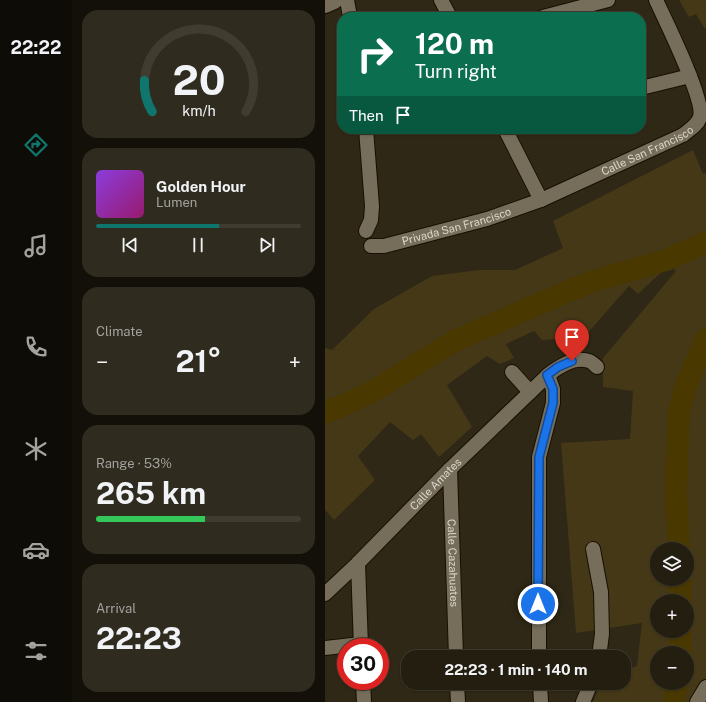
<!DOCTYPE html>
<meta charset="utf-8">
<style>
body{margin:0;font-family:"Public Sans",sans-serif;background:#2f2b1e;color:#f1f3f6;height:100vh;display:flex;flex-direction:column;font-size:15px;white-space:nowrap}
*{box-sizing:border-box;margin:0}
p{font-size:13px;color:#a3a29f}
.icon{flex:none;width:22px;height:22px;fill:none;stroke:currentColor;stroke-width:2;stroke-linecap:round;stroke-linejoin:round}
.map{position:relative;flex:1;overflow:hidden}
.drawer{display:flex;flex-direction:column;gap:10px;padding:10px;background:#131009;width:253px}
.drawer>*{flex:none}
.banner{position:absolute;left:12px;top:12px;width:309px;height:122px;border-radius:16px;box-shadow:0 1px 3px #0004,0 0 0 1px #403c30;background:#0b6e4f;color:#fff;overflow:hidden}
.buttons{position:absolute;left:325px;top:542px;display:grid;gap:8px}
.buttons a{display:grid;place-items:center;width:44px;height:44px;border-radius:50%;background:#231e10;box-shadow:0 1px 3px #0004,0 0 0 1px #403c30;font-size:20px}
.speed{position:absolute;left:12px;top:638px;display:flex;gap:8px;font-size:20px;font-weight:700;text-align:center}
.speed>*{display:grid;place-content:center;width:52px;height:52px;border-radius:50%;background:#231e10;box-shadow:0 1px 3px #0004,0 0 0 1px #403c30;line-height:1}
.speed .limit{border:6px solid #d22;background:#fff;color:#111}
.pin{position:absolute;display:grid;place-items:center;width:34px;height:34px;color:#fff;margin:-41px -17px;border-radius:50% 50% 50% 0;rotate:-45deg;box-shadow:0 0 4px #0007}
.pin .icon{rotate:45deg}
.me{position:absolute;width:44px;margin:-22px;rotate:0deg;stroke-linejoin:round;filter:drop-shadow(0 0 3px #0008)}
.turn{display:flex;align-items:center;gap:14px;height:84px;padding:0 12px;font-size:18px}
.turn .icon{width:52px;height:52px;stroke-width:2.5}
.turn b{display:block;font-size:28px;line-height:34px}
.then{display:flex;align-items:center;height:38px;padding:0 12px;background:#0003;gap:8px;font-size:15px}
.big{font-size:30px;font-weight:700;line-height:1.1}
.drawer .widget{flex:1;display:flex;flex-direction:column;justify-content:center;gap:6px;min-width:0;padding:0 14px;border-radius:16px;background:#2f2b1e}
.drawer .dial{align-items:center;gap:0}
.dial svg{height:104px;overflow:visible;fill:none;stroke:#403c30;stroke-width:7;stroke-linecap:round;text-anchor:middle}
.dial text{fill:#f1f3f6;stroke:none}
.song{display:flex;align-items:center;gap:12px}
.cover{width:48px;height:48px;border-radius:6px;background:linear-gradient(135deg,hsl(270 70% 55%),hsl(320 70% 35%))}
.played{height:4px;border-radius:2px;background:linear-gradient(90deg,#0f766e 60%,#403c30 60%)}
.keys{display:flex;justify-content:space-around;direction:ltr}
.heat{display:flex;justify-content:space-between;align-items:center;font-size:22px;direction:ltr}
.charge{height:6px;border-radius:3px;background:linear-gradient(90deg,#34c759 53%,#403c30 0)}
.trip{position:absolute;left:76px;top:650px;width:230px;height:40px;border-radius:16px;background:#231e10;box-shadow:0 1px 3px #0004,0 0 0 1px #403c30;font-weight:700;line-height:40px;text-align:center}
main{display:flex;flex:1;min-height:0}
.tabs{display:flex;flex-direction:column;width:72px;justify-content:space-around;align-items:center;background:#0e0c06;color:#a3a29f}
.tabs .icon{width:28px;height:28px}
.tabs .active{color:#0f766e}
.tabs b{font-size:18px;color:#f1f3f6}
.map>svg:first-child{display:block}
.green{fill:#453817;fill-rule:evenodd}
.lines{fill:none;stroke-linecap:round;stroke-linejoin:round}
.river{stroke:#4a3801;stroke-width:22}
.minor-casing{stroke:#171002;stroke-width:16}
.tertiary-casing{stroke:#171002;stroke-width:20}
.minor{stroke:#766e5a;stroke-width:14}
.tertiary{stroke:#766e5a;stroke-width:18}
.route-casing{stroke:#114b97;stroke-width:10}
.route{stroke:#1a73e8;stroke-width:7}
.labels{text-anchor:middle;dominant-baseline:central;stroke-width:4;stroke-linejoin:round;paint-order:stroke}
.street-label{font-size:11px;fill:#dbd7cc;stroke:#2f2816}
</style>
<main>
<nav class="tabs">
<b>22:22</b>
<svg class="icon active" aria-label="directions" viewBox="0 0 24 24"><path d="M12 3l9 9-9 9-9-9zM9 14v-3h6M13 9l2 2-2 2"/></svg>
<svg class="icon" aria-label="music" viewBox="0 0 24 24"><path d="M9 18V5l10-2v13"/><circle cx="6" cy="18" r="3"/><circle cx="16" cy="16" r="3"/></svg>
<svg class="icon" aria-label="phone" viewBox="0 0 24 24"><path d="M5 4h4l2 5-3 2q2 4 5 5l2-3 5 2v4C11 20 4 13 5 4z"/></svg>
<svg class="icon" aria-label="climate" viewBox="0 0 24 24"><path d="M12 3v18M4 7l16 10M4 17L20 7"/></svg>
<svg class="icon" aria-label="car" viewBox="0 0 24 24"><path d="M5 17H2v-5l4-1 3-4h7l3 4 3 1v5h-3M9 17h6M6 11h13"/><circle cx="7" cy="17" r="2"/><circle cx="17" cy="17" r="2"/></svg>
<svg class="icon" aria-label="filters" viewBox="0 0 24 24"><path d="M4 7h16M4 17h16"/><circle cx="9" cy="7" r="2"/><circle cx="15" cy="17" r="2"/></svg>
</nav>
<section class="drawer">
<div class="widget dial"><svg viewBox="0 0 100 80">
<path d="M14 69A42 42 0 1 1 86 69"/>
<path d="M14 69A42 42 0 0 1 8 45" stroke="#0f766e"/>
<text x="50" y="56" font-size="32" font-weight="700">20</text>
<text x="50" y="72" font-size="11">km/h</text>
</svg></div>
<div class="widget">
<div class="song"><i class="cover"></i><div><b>Golden Hour</b><p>Lumen</p></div></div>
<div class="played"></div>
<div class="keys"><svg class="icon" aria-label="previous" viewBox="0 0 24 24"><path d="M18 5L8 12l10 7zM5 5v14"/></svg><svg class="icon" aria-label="pause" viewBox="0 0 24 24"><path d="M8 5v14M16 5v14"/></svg><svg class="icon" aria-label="next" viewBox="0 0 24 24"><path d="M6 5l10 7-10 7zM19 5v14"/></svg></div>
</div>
<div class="widget"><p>Climate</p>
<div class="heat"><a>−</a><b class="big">21°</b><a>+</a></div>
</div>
<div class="widget"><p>Range · 53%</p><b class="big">265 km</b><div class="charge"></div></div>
<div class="widget"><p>Arrival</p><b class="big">22:23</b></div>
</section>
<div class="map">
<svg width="381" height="702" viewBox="0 0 381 702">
<rect width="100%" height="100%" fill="#2f2816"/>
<path class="green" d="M354,0h27v28l-1,1 -9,-15 -7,3z
M368,150l10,24 3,-1v529h-113l8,-19h23v-13l13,-4 5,-43 -66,10 -15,-190 69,-4 3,-48 -30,-4v-29l73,-87 -7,-6 -31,29 -9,-8 -45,51 -42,3 -8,-9 -28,13 8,14 -14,6 -13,-8 -40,29 25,42 -33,30 -18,-23 -8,6 -23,-18 -32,34 17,24 -41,40 -9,-10v-162l7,2 42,-41 58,-33 47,-6h36l48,-22 -10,-27zM332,549h30v30h-30zM332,601h30v30h-30zM332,653h30v30h-30z"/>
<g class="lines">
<path class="river" d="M0,413l47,-21 82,-51 136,-59 76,-22 40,-18
M354,549l-3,-57 3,-81 7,-26 20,-46
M355,579v22
M355,631v22
M349,702l3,-19"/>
<defs>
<g id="minor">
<path d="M22,0l3,17"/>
<path d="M116,0l9,17"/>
<path d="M218,17l65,-17"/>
<path d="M316,88l49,-12"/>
<path d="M41,129l6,77 -1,14 -5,11"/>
<path d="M180,129l36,71"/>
<path id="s1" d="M46,246h13l103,-27 54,-19 142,-65c6,-5 15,-10 17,-18 5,-17 -35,-97 -44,-117"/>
<path d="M187,372l18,20"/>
<path id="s2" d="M125,469l6,188"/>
<path d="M268,549l8,43 1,42 -3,23"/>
<path d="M33,563l3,84"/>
<path id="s3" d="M0,594l33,-31 92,-94 98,-94c10,-8 27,-19 41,-14 3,1 6,4 8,6"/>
<path d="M0,648l36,-4"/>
<path d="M214,657v-200l14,-54v-14l-5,-14"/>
<path d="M38,681l1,21"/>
<path d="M132,683l1,19"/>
<path d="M215,683l1,19"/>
<path d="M258,702l8,-19"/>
<path d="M372,702l9,-15"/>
</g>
<path id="tertiary" d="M0,4l9,-4"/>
</defs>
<use href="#minor" class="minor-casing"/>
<use href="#tertiary" class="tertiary-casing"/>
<use href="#minor" class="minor"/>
<use href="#tertiary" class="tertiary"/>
</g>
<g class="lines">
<defs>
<path id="route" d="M213,604l1,-147 14,-54v-14l-6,-14 11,-8 14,-6"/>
</defs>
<use href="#route" class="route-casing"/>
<use href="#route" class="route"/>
</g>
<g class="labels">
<g class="street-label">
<text stroke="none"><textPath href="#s1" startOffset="294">Calle San Francisco</textPath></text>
<text stroke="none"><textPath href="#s1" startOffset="88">Privada San Francisco</textPath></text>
<text stroke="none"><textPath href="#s3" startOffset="156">Calle Amates</textPath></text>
<text stroke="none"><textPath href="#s2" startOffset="94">Calle Cazahuates</textPath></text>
</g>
</g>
</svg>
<div class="buttons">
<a><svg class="icon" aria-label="layers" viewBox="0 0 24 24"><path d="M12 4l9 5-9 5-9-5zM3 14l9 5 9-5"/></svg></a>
<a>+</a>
<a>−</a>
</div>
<div class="speed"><div class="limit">30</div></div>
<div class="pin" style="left:247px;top:361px;background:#d93025"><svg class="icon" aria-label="arrive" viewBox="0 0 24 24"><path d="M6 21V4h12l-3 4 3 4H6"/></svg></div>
<svg class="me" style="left:213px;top:604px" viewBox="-20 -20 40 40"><circle r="17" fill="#1a73e8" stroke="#fff" stroke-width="3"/><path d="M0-11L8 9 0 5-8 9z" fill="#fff"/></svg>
<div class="trip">22:23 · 1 min · 140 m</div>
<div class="banner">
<div class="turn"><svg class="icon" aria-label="right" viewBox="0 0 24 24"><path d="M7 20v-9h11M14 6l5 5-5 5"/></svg><div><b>120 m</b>Turn right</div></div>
<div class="then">Then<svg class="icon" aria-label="arrive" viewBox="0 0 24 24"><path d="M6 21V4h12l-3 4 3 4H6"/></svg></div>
</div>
</div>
</main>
